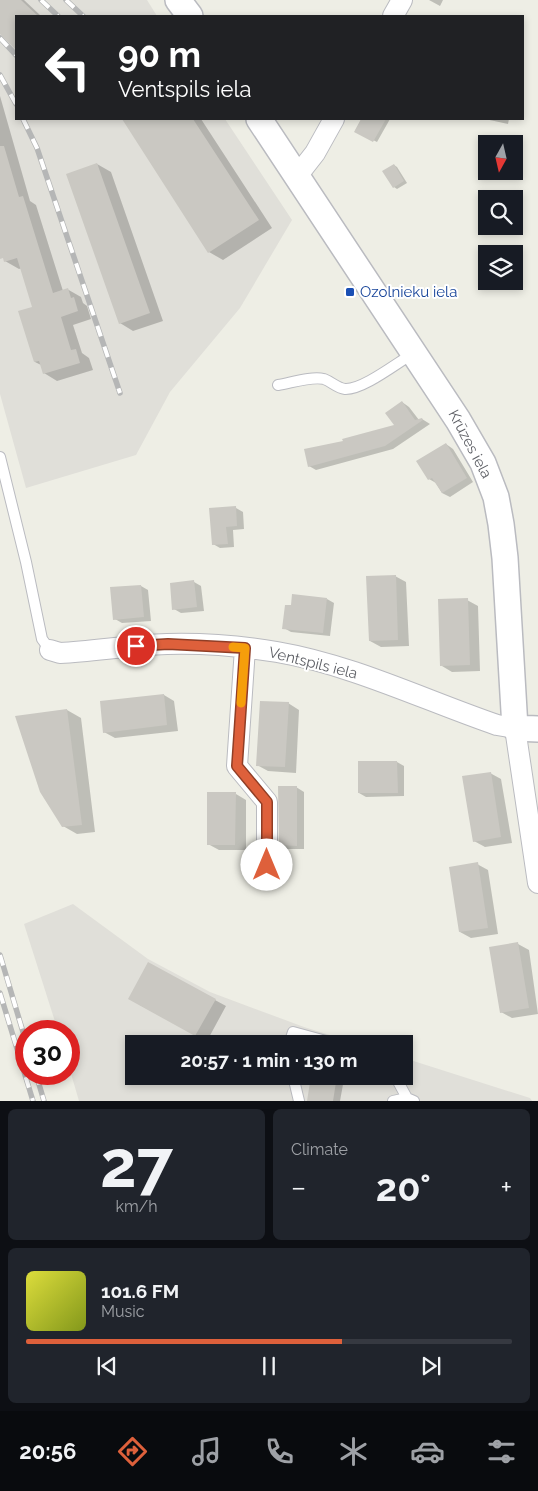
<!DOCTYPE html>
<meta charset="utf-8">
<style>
body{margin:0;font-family:Raleway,sans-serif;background:#20242c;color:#f1f3f6;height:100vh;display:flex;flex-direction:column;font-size:19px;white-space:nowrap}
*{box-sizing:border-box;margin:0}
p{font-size:16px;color:#9ea1a6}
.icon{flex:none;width:28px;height:28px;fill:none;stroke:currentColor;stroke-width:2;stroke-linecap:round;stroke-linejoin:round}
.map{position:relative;height:1101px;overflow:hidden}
.drawer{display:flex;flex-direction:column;gap:8px;padding:8px;background:#0d0f14;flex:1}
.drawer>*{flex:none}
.banner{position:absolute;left:15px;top:15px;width:509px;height:105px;border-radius:0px;box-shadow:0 2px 8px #0003;background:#202124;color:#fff;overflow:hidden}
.needle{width:32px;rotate:188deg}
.controls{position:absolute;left:478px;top:135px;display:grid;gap:10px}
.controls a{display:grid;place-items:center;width:45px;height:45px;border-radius:0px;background:#171b24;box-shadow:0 2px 8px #0003;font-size:25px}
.speed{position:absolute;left:15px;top:1020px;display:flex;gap:10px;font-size:25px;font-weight:700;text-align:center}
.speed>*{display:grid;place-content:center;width:65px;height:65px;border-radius:50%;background:#171b24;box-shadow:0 2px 8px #0003;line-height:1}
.speed .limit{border:8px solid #d22;background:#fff;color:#111}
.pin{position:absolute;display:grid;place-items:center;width:42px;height:42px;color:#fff;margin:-21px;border:2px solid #fff;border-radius:50%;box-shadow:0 1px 5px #0007}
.me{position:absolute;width:55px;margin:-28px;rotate:0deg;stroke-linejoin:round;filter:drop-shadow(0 0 4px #0008)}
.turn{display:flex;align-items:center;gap:18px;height:105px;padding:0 20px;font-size:22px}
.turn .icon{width:65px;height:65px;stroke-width:2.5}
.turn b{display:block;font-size:35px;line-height:42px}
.big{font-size:38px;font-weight:700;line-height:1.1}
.drawer .tile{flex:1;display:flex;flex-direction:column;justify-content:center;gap:8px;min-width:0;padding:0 18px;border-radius:8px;background:#20242c}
.drawer .dial{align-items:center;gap:0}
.dial b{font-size:65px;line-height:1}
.song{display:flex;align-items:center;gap:15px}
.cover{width:60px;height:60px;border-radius:8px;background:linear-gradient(135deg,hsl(60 70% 55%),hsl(70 70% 35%))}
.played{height:5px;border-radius:2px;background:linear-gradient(90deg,#de603b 65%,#363941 65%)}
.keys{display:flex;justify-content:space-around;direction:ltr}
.heat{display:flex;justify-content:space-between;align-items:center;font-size:28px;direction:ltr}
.drawer .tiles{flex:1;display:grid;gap:8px;grid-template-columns:1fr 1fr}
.tile:last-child{grid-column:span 2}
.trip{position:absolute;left:125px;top:1035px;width:288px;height:50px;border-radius:0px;background:#171b24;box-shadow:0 2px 8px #0003;font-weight:700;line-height:50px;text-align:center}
.menu{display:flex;height:80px;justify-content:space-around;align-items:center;background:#090b0e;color:#9ea1a6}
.menu .icon{width:35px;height:35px}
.menu .active{color:#de603b}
.menu b{font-size:22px;color:#f1f3f6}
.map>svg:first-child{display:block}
.industrial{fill:#e0dfd9}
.shadow{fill:#0003}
.building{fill:#cac8c2}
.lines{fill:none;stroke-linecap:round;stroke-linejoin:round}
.service-casing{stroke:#babbc0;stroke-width:12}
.minor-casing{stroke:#babbc0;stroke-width:22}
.tertiary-casing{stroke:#babbc0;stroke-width:28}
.service{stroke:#fff;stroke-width:10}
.minor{stroke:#fff;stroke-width:20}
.tertiary{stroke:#fff;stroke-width:25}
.rail-casing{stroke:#b5b6b6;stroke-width:5.5}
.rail{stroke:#fff;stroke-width:4;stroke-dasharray:11;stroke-linecap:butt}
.route-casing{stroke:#903e26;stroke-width:12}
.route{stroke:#de603b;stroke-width:9}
.slow{stroke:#f59e0b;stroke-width:9}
.transit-dot{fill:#1a4fb4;stroke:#fff;stroke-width:2}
.labels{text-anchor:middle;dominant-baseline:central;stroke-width:4;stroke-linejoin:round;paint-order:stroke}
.transit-label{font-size:15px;fill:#164399;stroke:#fff;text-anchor:start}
.street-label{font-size:15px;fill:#5d5f65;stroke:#fff}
</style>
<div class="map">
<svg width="538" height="1101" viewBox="0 0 538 1101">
<rect width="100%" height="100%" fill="#eeeee5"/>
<path class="industrial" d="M0,0h147l10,16h-141v103h209l67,101 -52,88 -70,84 -34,63 -110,33 -26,-94z
M73,904l75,55 62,33 94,35 55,17h-225v32h270v-18l126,40 2,3h-453l-10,-34v-36h-11l-34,-107z"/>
<path class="shadow" d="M0,0h24l17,16h-25v33l-16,-17z
M429,0h14l-3,6z
M0,96l30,105 6,4 27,86 4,-2 14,8 2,6 4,3 4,13 -18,6 9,28 7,5 4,12 -36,11 -13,-8 -3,-8 -6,-3 -2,-54 -11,-40 -3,1 -14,-8 -5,-18z
M123,119h78l71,109 -49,32 -14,-8z
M362,119h28l-13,23 -22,-11z
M485,119h24l-1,5z
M97,164l14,8 52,149 -30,10 -13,-8z
M394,165l3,2 10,16 -10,6 -3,-2z
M402,402l7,5 10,13 3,-1 8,5 -37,25 -77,21 -7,-4 35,-24 52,-16z
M446,444l7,5 20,33 -23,15 -8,-4 -6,-10 -7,-4z
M236,508l7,4 1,17 -11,1 1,17 -14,1 -7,-4z
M395,576l11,6 3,64 -28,1 -11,-6z
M194,582l7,4 3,25 -23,2 -7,-4z
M141,586l7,4 3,31 -29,2 -7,-4 -3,-31z
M327,599l7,4 -4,33 -39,-4 -7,-4z
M467,600l11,6 2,65 -28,1 -10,-6z
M164,695l10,6 4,30 -63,7 -11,-6z
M288,703l11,7 -3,63 -28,-2 -11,-6z
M67,710l14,8 14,114 -18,2 -14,-8z
M397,762l7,4v30l-38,1 -7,-4z
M490,773l11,6 11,64 -27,4 -11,-6z
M296,787l8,5v57h-17l-7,-4z
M236,794l10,6v50h-27l-11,-6z
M477,864l11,6 10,64 -27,4 -11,-6z
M518,944l11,6 9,64 -26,4 -11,-6z
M215,1000l11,6 -19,35 -67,-36z
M312,1076h27l5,3 -4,22h-32z"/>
<path class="building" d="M0,0h21l17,16h-22v34l-16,-16z
M122,119h71l66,101 -51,33z
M361,119h25l-13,23 -19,-10z
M0,146h4l15,51 4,-1 30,97 15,-5 3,10 3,-1 4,14 -17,6 10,33 5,-1 4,14 -37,11 -4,-13 -5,1 -16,-51 14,-4 -15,-49 -13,4 -1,-4 -3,1z
M97,163l53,150 -31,11 -53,-150z
M394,164l10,17 -11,7 -11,-17z
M402,401l13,19 7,-2 1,2 -38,26 -77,21 -4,-18 39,-8 -1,-2 52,-14 -9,-12z
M446,443l21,35 -25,15 -10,-15 -4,2 -12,-19z
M236,506l1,20 -11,1 2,17 -16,1 -3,-37z
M396,575l2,65 -29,1 -3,-65z
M194,580l3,27 -25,3 -2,-27z
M141,585l3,32 -31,3 -3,-33z
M292,594l35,4 -4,35 -41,-4 3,-24h6z
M468,598l2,67 -30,1 -2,-67z
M164,694l3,31 -64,8 -3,-32z
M260,701l29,1 -4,65 -29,-1z
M67,709l15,116 -20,2 -22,-35 -25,-76z
M358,761h39l1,32h-40z
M491,772l10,65 -28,5 -11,-66z
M278,786h19v60l-18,-1z
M207,792h29l-1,53h-28z
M478,862l10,66 -29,4 -10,-65z
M518,942l11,66 -29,5 -11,-66z
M148,962l68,37 -21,37 -67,-37z
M311,1076h26l-4,25h-26z"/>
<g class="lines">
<defs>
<path id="service" d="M278,385c13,-2 33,-9 46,-6 8,3 13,9 21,10 18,1 53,-27 69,-36
M0,457l26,105 16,77 8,11
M289,1044l4,-12 44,12
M293,1076l6,25
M395,1076l12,22
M393,1101l14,-3 7,3"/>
<path id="minor" d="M393,16l9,-16
M297,176l18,-23 19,-34
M245,648l-8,118 30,36v63
M50,650l10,3c36,-2 71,-8 107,-9 36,-1 74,2 110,8 76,13 147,48 220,73l18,3 23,155"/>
<path id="tertiary" d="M178,0l12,16
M259,119l199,301 25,43 13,34 5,27 4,34 10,170 23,1"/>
</defs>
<use href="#service" class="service-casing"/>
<use href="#minor" class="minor-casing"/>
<use href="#tertiary" class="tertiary-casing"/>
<use href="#service" class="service"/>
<use href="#minor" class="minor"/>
<use href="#tertiary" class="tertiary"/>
<defs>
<path id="rail" d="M41,0l17,16
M66,0l17,16
M0,38l16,17
M0,75l16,29
M23,119l14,29 83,245
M0,955l26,87
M0,993l33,108
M36,1074l8,27"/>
</defs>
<use href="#rail" class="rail-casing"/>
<use href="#rail" class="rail"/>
</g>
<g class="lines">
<defs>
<path id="route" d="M136,646l32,-2 77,4 -8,118 30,36v63"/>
</defs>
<use href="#route" class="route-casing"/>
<use href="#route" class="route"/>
<path class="slow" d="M233,647l12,1 -4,55"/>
</g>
<rect class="transit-dot" x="345" y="287" width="10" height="10" rx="2.5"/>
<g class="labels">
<g class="transit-label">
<text x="360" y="292">Ozolnieku iela</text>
</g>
<g class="street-label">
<text transform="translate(470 444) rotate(62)">Krūzes iela</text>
<text transform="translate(313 663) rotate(14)">Ventspils iela</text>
</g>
</g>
</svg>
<div class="controls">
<a><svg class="needle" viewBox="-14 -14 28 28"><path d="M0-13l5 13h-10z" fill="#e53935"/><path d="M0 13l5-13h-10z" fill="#9ea1a6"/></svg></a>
<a><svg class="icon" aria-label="search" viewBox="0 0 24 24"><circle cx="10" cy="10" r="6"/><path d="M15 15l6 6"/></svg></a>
<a><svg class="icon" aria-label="layers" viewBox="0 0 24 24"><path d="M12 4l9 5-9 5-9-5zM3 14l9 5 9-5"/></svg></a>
</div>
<div class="speed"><div class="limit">30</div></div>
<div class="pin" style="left:136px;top:646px;background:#d93025"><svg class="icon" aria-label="arrive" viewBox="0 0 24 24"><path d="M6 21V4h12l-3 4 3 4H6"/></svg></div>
<svg class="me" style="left:267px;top:865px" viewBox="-20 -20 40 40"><circle r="19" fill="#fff"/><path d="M0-13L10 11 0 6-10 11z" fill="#de603b"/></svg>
<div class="trip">20:57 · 1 min · 130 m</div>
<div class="banner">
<div class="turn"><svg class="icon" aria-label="left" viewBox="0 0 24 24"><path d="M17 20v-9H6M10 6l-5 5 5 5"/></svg><div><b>90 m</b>Ventspils iela</div></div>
</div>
</div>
<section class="drawer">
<div class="tiles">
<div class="tile dial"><b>27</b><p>km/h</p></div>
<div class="tile"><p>Climate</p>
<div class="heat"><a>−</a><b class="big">20°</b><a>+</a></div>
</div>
<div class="tile">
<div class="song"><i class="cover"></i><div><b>101.6 FM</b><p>Music</p></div></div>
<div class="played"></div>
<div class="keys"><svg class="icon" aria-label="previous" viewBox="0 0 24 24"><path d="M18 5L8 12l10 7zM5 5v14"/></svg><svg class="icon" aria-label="pause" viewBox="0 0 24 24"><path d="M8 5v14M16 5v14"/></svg><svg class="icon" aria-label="next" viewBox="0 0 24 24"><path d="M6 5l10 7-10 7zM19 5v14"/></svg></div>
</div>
</div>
</section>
<nav class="menu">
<b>20:56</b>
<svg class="icon active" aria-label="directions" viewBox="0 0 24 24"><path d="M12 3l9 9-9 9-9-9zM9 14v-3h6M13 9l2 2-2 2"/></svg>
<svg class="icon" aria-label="music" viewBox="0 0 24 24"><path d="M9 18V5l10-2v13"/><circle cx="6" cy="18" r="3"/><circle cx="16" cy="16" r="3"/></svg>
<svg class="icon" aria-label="phone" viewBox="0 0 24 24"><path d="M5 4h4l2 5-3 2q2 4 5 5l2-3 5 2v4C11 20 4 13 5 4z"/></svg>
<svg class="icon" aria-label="climate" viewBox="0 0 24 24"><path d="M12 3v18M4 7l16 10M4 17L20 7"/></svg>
<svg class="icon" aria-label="car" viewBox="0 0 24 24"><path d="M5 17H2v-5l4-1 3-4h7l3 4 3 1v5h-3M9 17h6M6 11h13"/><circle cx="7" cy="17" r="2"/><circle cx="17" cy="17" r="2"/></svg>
<svg class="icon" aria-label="filters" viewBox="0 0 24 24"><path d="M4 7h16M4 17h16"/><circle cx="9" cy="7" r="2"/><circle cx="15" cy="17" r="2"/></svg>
</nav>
